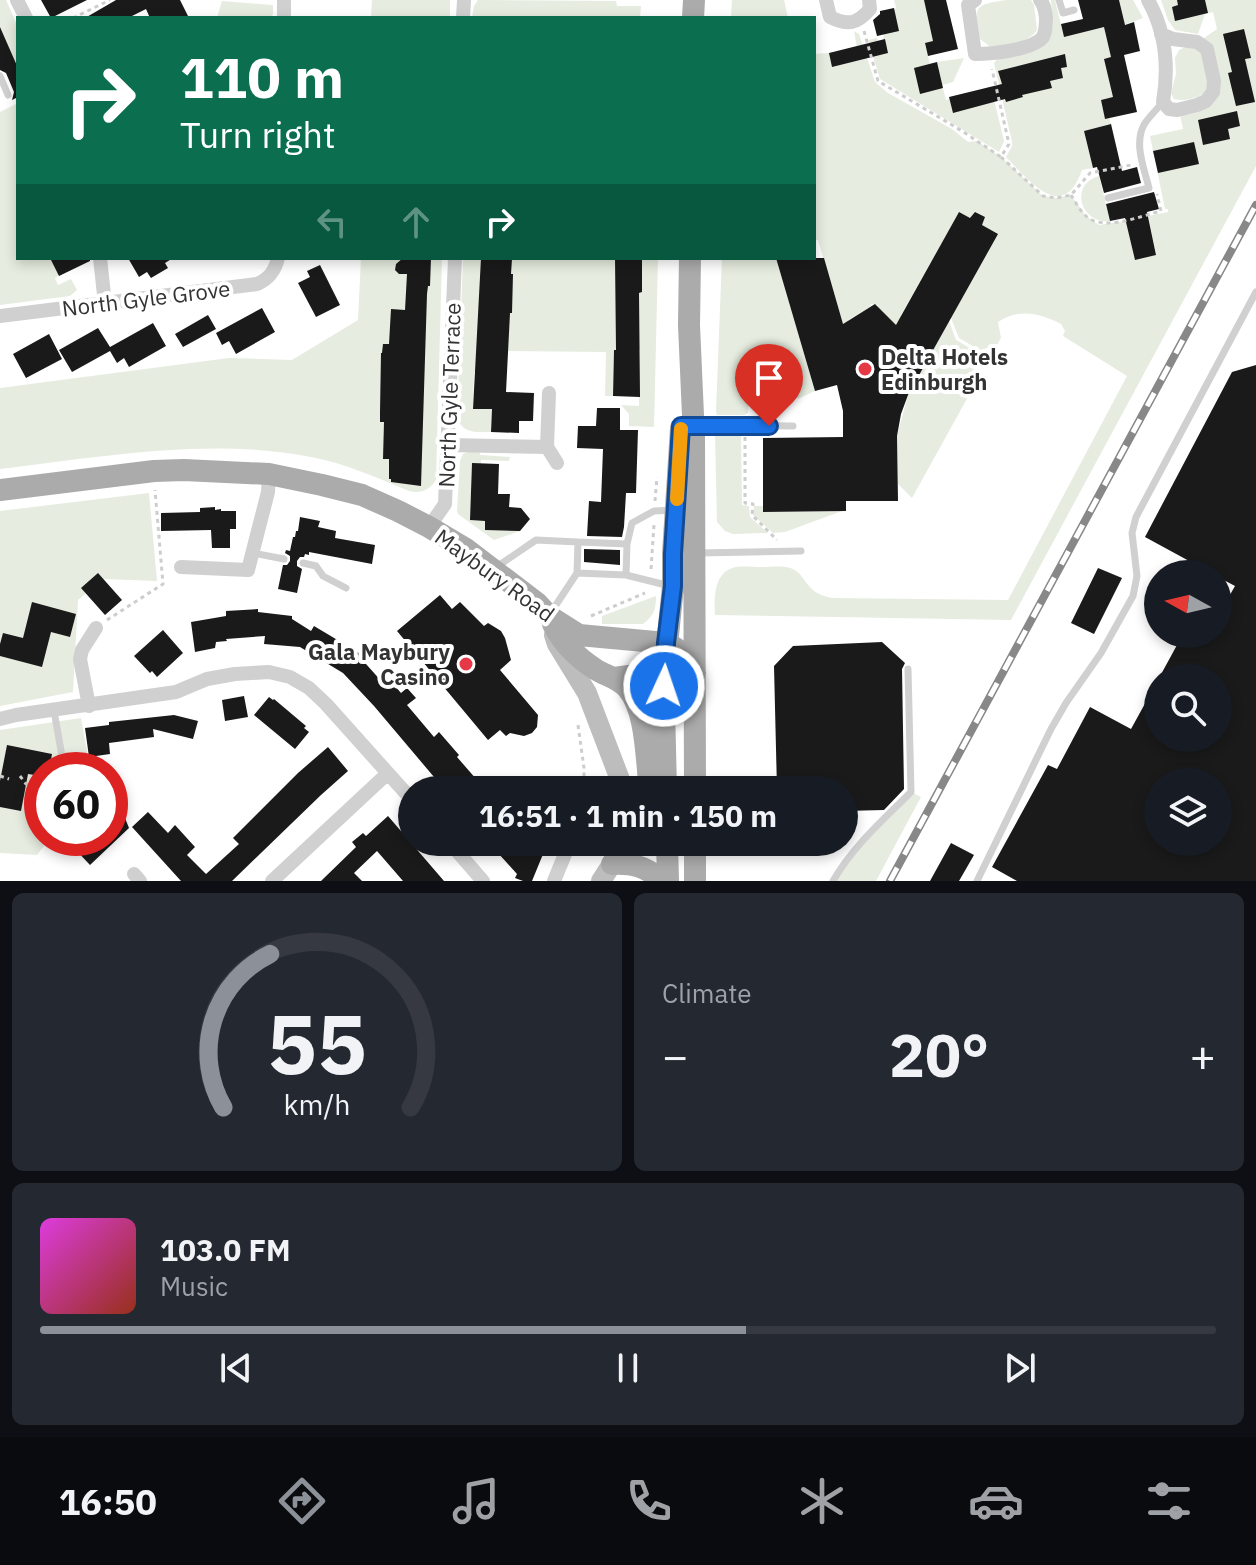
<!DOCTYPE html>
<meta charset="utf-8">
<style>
body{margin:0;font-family:"IBM Plex Sans",sans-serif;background:#242831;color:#f1f3f6;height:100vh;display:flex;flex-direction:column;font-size:30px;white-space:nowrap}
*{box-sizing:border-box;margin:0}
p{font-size:26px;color:#9ea1a6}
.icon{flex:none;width:44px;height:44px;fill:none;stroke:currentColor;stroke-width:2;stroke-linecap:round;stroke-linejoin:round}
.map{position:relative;height:881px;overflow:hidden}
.side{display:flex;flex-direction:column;gap:12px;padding:12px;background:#0d0f14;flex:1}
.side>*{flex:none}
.banner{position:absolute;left:16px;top:16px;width:800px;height:244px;border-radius:0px;box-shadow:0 4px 12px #0003;background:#0b6e4f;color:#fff;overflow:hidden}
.needle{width:52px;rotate:278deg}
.controls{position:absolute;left:1144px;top:560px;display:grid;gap:16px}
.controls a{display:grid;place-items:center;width:88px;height:88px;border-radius:50%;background:#171b24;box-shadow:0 4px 12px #0003;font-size:40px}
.speed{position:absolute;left:24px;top:752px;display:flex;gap:16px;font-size:40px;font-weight:700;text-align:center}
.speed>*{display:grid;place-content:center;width:104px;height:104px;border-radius:50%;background:#171b24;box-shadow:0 4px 12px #0003;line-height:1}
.speed .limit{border:12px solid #d22;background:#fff;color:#111}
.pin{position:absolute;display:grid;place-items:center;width:68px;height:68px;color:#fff;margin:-82px -34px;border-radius:50% 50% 50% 0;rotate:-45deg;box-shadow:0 0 8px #0007}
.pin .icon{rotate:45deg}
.me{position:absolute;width:88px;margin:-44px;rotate:3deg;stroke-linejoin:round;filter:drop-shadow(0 0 6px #0008)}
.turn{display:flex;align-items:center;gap:28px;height:168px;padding:0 32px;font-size:36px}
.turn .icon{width:104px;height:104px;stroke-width:2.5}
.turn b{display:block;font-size:56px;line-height:68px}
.lanes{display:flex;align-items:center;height:76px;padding:0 32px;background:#0003;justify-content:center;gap:40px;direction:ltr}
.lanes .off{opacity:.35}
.big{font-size:60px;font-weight:800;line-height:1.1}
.side .widget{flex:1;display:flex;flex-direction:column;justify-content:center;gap:12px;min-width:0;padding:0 28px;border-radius:12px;background:#242831}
.side .dial{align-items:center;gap:0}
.dial svg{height:208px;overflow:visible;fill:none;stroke:#363941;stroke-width:7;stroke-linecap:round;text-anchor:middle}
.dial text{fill:#f1f3f6;stroke:none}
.song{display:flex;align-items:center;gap:24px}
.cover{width:96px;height:96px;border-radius:12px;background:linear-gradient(135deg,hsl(300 70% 55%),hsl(10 70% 35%))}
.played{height:8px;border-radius:4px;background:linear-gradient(90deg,#8c9099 60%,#363941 60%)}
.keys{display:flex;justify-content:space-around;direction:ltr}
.heat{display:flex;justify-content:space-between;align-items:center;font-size:44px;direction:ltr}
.side .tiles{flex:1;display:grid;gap:12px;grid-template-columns:1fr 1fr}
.widget:last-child{grid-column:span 2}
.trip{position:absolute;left:398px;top:776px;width:460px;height:80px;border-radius:40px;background:#171b24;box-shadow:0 4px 12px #0003;font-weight:800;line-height:80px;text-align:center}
.tabs{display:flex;height:128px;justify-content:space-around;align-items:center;background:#090b0e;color:#9ea1a6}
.tabs .icon{width:56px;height:56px}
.tabs .active{color:#8c9099}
.tabs b{font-size:36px;color:#f1f3f6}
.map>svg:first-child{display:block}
.green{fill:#e6ecdf}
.building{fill:#1a1a1a;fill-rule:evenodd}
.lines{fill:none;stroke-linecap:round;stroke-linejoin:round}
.path{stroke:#cdcdcd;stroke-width:3;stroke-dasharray:4 4;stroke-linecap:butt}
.lane{stroke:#d0d0d0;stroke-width:7}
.street{stroke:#d0d0d0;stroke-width:14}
.secondary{stroke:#bdbdbd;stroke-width:20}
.primary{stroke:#ababab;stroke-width:22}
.rail-casing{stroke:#888;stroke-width:8}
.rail{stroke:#fff;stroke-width:5;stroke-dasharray:15;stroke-linecap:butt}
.route-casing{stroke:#114b97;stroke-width:20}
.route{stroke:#1a73e8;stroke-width:14}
.slow{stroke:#f59e0b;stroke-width:14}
.poi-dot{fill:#e63946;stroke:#fff;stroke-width:3}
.labels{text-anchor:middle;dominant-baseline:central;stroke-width:8;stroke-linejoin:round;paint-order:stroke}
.street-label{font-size:22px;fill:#333;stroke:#fff}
.poi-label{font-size:22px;font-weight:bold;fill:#333;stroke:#fff;text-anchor:start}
</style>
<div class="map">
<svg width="1256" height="881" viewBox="0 0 1256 881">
<rect width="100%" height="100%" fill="#fff"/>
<path class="green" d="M0,0h6l12,27v41l-18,-41z
M372,0h78v18h-79z
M478,0l138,1 1,5h24l-1,12h-168l2,-12z
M732,0h52l4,18h-57z
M894,0h40l-1,41 -8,3 5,20 12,21 -5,-23 27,-4 -11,24 -11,3 4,15 45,-13 13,54 -5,11 -119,-73 -12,-39 9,-2 4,14 3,-18 12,-27z
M1007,0h24l3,5 3,25c-10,14 -29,14 -45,18l-12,-9c-5,-33 -8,-34 27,-39z
M1051,0h4l9,37 21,-19 -4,-6 38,-9v-3h14l10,18 -38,14 3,12 6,-1 11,11 -21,5 14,37 -17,4 4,18h4l2,6 -27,7 9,37 -11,2c-19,55 -54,9 -76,-13l6,-11v-4l-18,-79 3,-4 52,-19 4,-15z
M1161,0h95v166l-245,454 -296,-5c-1,-18 -1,-44 21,-48 8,-1 17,0 25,0 10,0 23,-2 32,2 8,4 11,12 17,18 6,7 14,9 22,11l176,2 119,-224 -64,-40 2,-5 -4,-7c-21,-11 -42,-16 -63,-2l3,16 -4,7 -11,3 -3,4 -24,-14 -8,-20 8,-106 -58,103v16l-23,-23v-3l-7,-1 -1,3 -22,13 11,31 -7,3 -34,-114h-4v-186l15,-1 30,7 -5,-29 5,3 16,48 13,11 64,36 16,13 9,-1 24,16 42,39 13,2 15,-3 15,21 13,9 27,-4 9,39 21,-6 -8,-38 20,-4v-3h-3l-15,-73 33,-7 -3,-14 31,-15 -7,-62 13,-9 -4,-17 -8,2 -7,20 -23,-4 -7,-10z
M222,1l51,4v10l-6,3h-50z
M1190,45l12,6 7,38c-10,9 -22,13 -35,10l-3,-6 5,-19 -1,-16 4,-8z
M18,103v155h32l9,17 -4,3 3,7 13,-6 6,11 -7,6 -70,9v-193z
M1099,176l11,45c-30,3 -41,-37 -11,-45z
M361,258h81l-6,222c-6,10 -16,14 -27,11 -32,-13 -64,-28 -98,-34 -99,-20 -211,0 -311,12v-81l229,-30 63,2 66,-40z
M463,258h195l-4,169 -25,-1v-12l-8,-9 18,1 1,-56h-26l-1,46h-8l1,-44 -98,-1v-3l-34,24 -1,36 19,1 -1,23c-14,0 -28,2 -34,-14z
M722,258h54l39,133 -17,8 -2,-4v-27l-46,3 -2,42 -4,2h-27l-1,-4z
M949,321l7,19 26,15 -6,12 3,10 -67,121 -14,-14 -1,-48 11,-41z
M719,430h20l2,2 1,73 7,1 1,11 18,16 -35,1 -8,-3 -8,-9 -2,-87z
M470,451h10v4l30,2 -1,4 -28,-1v4h-9l-2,56 15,1v9l35,1 -26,9 -36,-26 -1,-3 3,-50 3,-7z
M149,493l8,88 -54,-2 -25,21 -5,92 -73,14v-195z
M754,506h10v6l78,-1 -57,21 -12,1 -20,-18z
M656,596c0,13 -2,20 -13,28h-41v-8z
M81,718l7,38 -2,14h-44v68h8l-13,17 -37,-2v-123z
M911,792l10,5 -45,84h-43l10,-18z"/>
<path class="building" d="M41,0h46l-36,18z
M116,0h64l9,18h-39l-4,-9 -18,9h-43z
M924,0h22l12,49 -30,7 -3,-13 8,-2z
M1078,0h41l6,25 9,-3 6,29 -16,4 13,57 -32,7 -4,-19 12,-3 -9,-38 7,-2 -7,-30 -40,10 -3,-13 22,-5z
M1177,0h28l3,13 -33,8 -3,-14 6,-2z
M894,8l5,23 -22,5 -4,-16 7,-6v-3z
M0,27l18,41v29l-6,3 2,-8 -8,-19 -6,-3z
M1244,29l7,29 -6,1 10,43 -19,4 -8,-33 4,-1 -9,-38z
M885,39l3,14 -56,14 -3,-14z
M1065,54l2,13 -6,1 2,10 -13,3 2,7 -30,7 1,2 -17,5 -1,-3 -52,14 -4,-16 53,-13 -4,-13z
M937,62l6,26 -23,6 -6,-26z
M1237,111l3,15 -12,3 2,10 -27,6 -5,-25z
M1111,124l11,47 15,-4 4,16 -37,10 -7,-26 -4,1 -9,-37z
M1194,142l5,22 -41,9 -5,-22z
M1154,192l5,17 -12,3 9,43 -21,5 -10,-42 -15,3 -4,-17z
M959,212l11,6 5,-6 10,5 -3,8 16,9 -90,161 -7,19 -4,22 1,65h-52v10l-83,1v-74l80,-1v-26l-6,-26 -22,6 -39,-133h48l19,66 32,-20 21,21z
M50,258h40v3l-31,15z
M128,258h45l-8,5 3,5 -17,10 -4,-6 -8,5z
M403,258h28l-1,28h-2l-1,8 -6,192 -30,-4v-3h-2v-20h-6l1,-37h-4v-10l1,-59h1l1,-9h6l2,-35 14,1 2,-36h-8l-4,-4 1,-6z
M481,258l31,1 -1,15h2l-1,39h-2l-4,79 28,1 -1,28h-14v12l-28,-1 1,-23h-19z
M615,258h27v34l-3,1 1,104 -27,-1 1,-46h2z
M320,265l20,40 -24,12 -18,-34 12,-6 -3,-6z
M262,308l13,24 -39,22 -7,-13 -7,4 -6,-12z
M208,315l8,14 -33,18 -8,-13z
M153,323l13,23 -37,21 -5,-9 -7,5 -7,-12 -38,21 -13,-22 39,-22 12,19z
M49,334l13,25 -36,19 -13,-24z
M1256,365v516h-239l-25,-14 56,-102 9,4 33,-62 41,22 27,-49v58h60v-60h-59l24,-44h35v-18l17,-30 -17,-9v-3h-5l-68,-37 87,-165zM1158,782h60v60h-60z
M597,408h23v22h18l-2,63h-10l-2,34 -2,10 -35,-1 2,-35 12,1 2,-53 -26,-1 1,-22h18z
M472,463l27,1 -1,30h12l-1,13 12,1 9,11 -10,12 -35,-1v-9l-15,-1z
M215,507v3l6,-1v2h15v18h-6v19h-18l-1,-18 -50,1v-18l39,-1v-4z
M300,517l20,4 -2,6 18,4 -1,7 40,7 -3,19 -63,-12v3l-4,-1 -1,3h-4l-3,4v5l5,3 -5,24 -19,-4 5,-24h4l3,-4v-5l-5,-3 1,-3 4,1 3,-14h2l1,-6h2z
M584,549l36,1v15l-36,-3z
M1098,568l24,10 -28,56 -23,-11z
M98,573l24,27 -17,15 -24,-27z
M440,595l12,14 8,-7 24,24 4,-3 13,8 4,7 6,22 -11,10 38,45 -1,12 -5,6 -8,3 -14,-3 -4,3 -6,-6 -12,10 -91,-109z
M32,602l44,12 -6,23 -19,-5 -9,35 -42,-11v-12l3,-11 20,5z
M258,609v3l34,4v3l19,12 3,-5 57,34 -5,4 17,19 5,-5 13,15 6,-5 9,10 -9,7 27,32 5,-5 20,23 -2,2 20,23 -11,10h-21l-71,-84 -31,-33 -43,-26 -36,-3 1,-8 -39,3 1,2 -11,1 -1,6 -20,4 -4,-30 35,-6v-5z
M163,630l20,23 -26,24 -5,-6 -2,2 -16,-17z
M882,642l23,21 -3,6 2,120 -20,21 -40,1v-21h-67l-3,-124 19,-20z
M244,696l4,21 -23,4 -3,-21z
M269,697l4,3 1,-1 32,27 -2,2 5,4 -14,17 -41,-34z
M174,715l24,6 -5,18 -40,-10 1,8 -45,6 1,11 -21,3 -4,-29 24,-3v-3z
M7,745l45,9 -3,16h-7v6l-14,-2 -7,37 -21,-4v-26z
M328,747l20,24 -27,24 -89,86h-51l-49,-54 16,-15 20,21 7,-8 20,22 -8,8 19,19 33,-30 -6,-6 65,-65z
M110,781l19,47 -39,37 -16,-17 11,-10h25z
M388,816l56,65h-41l-26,-30 -23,22 8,8h-41l35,-34 -4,-5 11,-9 3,3z
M488,842h60l-16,39h-9l-8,-3 2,-4z
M951,843l23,12 -15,26h-29z"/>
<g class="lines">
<path class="path" d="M73,18l37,-18
M864,31l14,50 84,50 39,26 8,-13 -17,-75
M1001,157l42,39 13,2 15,-3 19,-22 41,-8
M1071,195c4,6 9,16 15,21 17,16 55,0 75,-5l-4,-17
M745,437v66l8,1 -1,11 25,25
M655,501l2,-24
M651,569l3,-44
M591,616l54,-23
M107,620l56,-36 -8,-94
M578,725l6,43v22
M0,776l9,3
M20,776l6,8 16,4"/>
<path class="lane" d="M1059,0l4,13 11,-3
M0,76l8,19
M1108,198l41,-10c-5,-20 -16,-46 -4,-65 5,-7 12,-14 18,-21
M696,425l97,1
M253,553l31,6
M699,553l102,-2
M303,563l13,3 7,10 23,12
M495,568l41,-28 42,2
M577,573l49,2 44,11
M626,575l1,-31 5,-21 22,-12 20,-1
M550,614l27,-41 1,-31 49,2
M54,711l8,45 -2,14
M833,881c20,-35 50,-61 78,-89l-3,-123
M977,881l74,-152 15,-26 35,-50 32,-57 4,-20 -5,-43 4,-16 120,-225"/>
<path class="street" d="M17,0l9,18
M826,0l4,17c18,9 27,7 40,-8l-1,-9
M975,0l-7,5 7,49c16,0 58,-4 68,-17 3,-6 3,-13 3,-19 -1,-7 -1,-12 -6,-18
M1148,0c18,32 21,67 15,102l6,7 8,1 20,-5 9,-4 7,-9 1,-11 -7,-32 -10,-7 -24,-3 -12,-5
M284,18v-18
M463,18l1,-18
M100,258l5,46
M0,316l257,-32c12,-5 18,-13 21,-26
M549,393l-2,54 10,16
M448,445l99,2
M429,527l16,-23 10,-246
M181,567l67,3 20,-78 1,-18
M89,706l-9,-47 2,-9 14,-22
M0,719l16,-4 160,-23 31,-13 28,-5 34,-2 21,5 19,11 17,16 86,96
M449,842l34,39
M134,874l6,7
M272,881l116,-108
M554,881l16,-39"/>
<path class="secondary" d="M554,635l3,9 30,49 37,97
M601,881l11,-17 9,-22"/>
<path class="primary" d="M693,18l1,-18
M690,258l-1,67 5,113 1,352
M0,490l154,-19 30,-1 85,4 53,11 40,10 36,16 31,16 37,22 71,54 12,13 30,19 87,8c15,6 21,17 29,30
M553,624c9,18 25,34 42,45 11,7 23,9 32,19 20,22 19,73 23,102
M614,678l37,-5 22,-15
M666,790l-2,-83 1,-42 8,-79v-32l8,-126
M667,842l1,39
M695,842v39
M612,864c19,-1 36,2 48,17"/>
<defs>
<path id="rail" d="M890,881l366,-676"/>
</defs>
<use href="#rail" class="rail-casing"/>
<use href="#rail" class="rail"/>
</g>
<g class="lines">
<defs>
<path id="route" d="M664,686l2,-43 7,-57v-32l8,-128h88"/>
</defs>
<use href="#route" class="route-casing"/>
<use href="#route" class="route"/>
<path class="slow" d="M677,499l4,-70"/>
</g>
<g class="poi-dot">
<circle cx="865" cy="369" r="8"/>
<circle cx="466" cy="664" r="8"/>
</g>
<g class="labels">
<g class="street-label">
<text transform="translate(146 298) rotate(-7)">North Gyle Grove</text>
<text transform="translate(449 395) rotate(-88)">North Gyle Terrace</text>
<text transform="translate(495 575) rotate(36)">Maybury Road</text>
</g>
<g class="poi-label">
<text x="881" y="356">Delta Hotels<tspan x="881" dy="25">Edinburgh</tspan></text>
<text x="450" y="651" text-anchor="end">Gala Maybury<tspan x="450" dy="25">Casino</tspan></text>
</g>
</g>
</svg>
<div class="controls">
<a><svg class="needle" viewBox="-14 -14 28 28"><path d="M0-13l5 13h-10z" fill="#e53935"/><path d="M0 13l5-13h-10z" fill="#9ea1a6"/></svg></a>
<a><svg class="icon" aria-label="search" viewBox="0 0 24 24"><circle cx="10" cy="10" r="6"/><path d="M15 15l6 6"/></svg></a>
<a><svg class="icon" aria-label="layers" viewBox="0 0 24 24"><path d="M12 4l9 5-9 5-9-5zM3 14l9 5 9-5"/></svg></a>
</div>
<div class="speed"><div class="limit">60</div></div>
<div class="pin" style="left:769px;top:426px;background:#d93025"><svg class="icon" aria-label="arrive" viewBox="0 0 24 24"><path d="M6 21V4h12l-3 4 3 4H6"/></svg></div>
<svg class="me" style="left:664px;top:686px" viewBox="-20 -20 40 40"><circle r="17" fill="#1a73e8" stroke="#fff" stroke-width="3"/><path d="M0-11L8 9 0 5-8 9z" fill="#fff"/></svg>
<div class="trip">16:51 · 1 min · 150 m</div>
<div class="banner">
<div class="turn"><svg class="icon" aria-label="right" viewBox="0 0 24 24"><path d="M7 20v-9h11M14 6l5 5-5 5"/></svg><div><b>110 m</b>Turn right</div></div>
<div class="lanes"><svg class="icon off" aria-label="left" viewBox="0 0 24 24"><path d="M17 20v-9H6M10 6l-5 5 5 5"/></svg><svg class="icon off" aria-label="ahead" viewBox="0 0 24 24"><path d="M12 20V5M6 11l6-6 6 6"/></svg><svg class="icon" aria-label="right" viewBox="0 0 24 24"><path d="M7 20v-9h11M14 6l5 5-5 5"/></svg></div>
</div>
</div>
<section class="side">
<div class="tiles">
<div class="widget dial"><svg viewBox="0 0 100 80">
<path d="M14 69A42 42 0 1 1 86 69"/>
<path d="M14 69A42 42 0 0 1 32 10" stroke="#8c9099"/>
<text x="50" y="56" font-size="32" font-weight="700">55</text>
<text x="50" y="72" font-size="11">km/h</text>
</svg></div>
<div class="widget"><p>Climate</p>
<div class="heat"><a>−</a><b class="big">20°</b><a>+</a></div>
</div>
<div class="widget">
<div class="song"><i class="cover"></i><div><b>103.0 FM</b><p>Music</p></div></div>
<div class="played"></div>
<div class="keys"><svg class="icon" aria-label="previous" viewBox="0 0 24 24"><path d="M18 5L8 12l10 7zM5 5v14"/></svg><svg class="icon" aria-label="pause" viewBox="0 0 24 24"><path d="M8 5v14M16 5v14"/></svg><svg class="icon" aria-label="next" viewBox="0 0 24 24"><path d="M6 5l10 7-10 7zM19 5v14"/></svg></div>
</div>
</div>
</section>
<nav class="tabs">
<b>16:50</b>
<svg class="icon active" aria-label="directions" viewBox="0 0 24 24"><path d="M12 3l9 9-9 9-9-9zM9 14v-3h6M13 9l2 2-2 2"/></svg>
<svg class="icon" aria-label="music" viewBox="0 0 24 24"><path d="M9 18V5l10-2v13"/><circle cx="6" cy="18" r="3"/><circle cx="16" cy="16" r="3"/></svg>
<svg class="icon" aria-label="phone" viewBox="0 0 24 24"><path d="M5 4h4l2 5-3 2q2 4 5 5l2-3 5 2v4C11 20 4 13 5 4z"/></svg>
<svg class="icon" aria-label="climate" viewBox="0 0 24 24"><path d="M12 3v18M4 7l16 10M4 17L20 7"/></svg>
<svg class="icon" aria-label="car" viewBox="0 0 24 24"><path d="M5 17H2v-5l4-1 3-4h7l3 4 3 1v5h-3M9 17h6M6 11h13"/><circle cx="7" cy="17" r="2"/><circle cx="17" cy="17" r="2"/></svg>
<svg class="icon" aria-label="filters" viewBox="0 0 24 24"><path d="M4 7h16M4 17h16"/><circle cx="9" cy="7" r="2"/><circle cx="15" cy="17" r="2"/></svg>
</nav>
